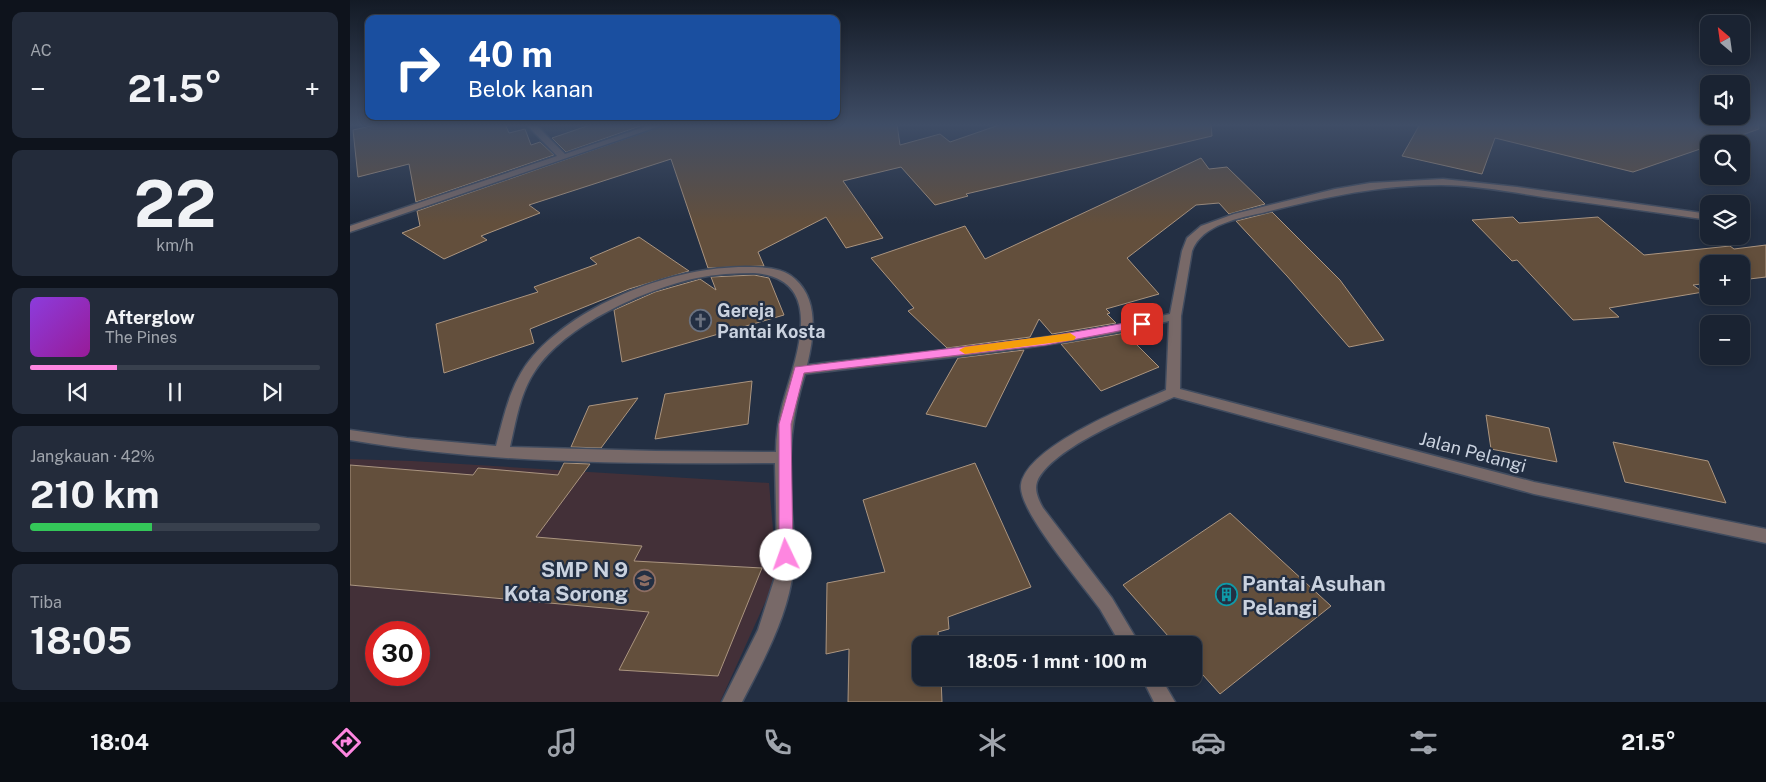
<!DOCTYPE html>
<html lang="id">
<meta charset="utf-8">
<style>
body{margin:0;font-family:"Public Sans",sans-serif;background:#232b3a;color:#f1f3f6;height:100vh;display:flex;flex-direction:column;font-size:19px;white-space:nowrap}
*{box-sizing:border-box;margin:0}
p{font-size:16px;color:#9fa4ac}
.icon{flex:none;width:28px;height:28px;fill:none;stroke:currentColor;stroke-width:2;stroke-linecap:round;stroke-linejoin:round}
.map{position:relative;flex:1;overflow:hidden}
.side{display:flex;flex-direction:column;gap:12px;padding:12px;background:#0e131c;width:350px}
.side>*{flex:none}
.banner{position:absolute;left:15px;top:15px;width:475px;height:105px;border-radius:10px;box-shadow:0 2px 8px #0003,0 0 0 1px #38404d;background:#1a4fa0;color:#fff;overflow:hidden}
.needle{width:32px;rotate:331deg}
.controls{position:absolute;left:1350px;top:15px;display:grid;gap:10px}
.controls a{display:grid;place-items:center;width:50px;height:50px;border-radius:10px;background:#1a2332;box-shadow:0 2px 8px #0003,0 0 0 1px #38404d;font-size:25px}
.speed{position:absolute;left:15px;top:621px;display:flex;gap:10px;font-size:25px;font-weight:700;text-align:center}
.speed>*{display:grid;place-content:center;width:65px;height:65px;border-radius:50%;background:#1a2332;box-shadow:0 2px 8px #0003,0 0 0 1px #38404d;line-height:1}
.speed .limit{border:8px solid #d22;background:#fff;color:#111}
.pin{position:absolute;display:grid;place-items:center;width:42px;height:42px;color:#fff;margin:-21px;border-radius:10px;box-shadow:0 2px 8px #0006}
.me{position:absolute;width:55px;margin:-28px;rotate:357deg;stroke-linejoin:round;filter:drop-shadow(0 0 4px #0008)}
.turn{display:flex;align-items:center;gap:18px;height:105px;padding:0 20px;font-size:22px}
.turn .icon{width:65px;height:65px;stroke-width:2.5}
.turn b{display:block;font-size:35px;line-height:42px}
.big{font-size:38px;font-weight:700;line-height:1.1}
.side .widget{flex:1;display:flex;flex-direction:column;justify-content:center;gap:8px;min-width:0;padding:0 18px;border-radius:10px;background:#232b3a}
.side .dial{align-items:center;gap:0}
.dial b{font-size:65px;line-height:1}
.song{display:flex;align-items:center;gap:15px}
.cover{width:60px;height:60px;border-radius:8px;background:linear-gradient(135deg,hsl(270 70% 55%),hsl(300 70% 35%))}
.played{height:5px;border-radius:2px;background:linear-gradient(90deg,#fe86e0 30%,#38404d 30%)}
.keys{display:flex;justify-content:space-around;direction:ltr}
.heat{display:flex;justify-content:space-between;align-items:center;font-size:28px;direction:ltr}
.charge{height:8px;border-radius:4px;background:linear-gradient(90deg,#34c759 42%,#38404d 0)}
.trip{position:absolute;left:562px;top:636px;width:290px;height:50px;border-radius:10px;background:#1a2332;box-shadow:0 2px 8px #0003,0 0 0 1px #38404d;font-weight:700;line-height:50px;text-align:center}
.dock{display:flex;height:80px;justify-content:space-around;align-items:center;background:#0a0e14;color:#9fa4ac}
.dock .icon{width:35px;height:35px}
.dock .active{color:#fe86e0}
.dock b{font-size:22px;color:#f1f3f6}
main{display:flex;flex:1;min-height:0}
.map>svg:first-child{display:block}
.education{fill:#433038;fill-rule:evenodd}
.building{fill:#634f3c;stroke:#ab9580}
.lines{fill:none;stroke-linecap:round;stroke-linejoin:round}
.minor-casing{stroke:#414c5f;stroke-width:3}
.path{stroke:#616c7d;stroke-width:2.5;stroke-dasharray:3 3;stroke-linecap:butt}
.minor{fill:#786968;fill-rule:evenodd}
.route{fill:#fe86e0;stroke:#a55792}
.slow{fill:#f59e0b}
.labels{text-anchor:middle;dominant-baseline:central;stroke-width:4.5;stroke-linejoin:round;paint-order:stroke}
.poi-label{font-size:18px;font-weight:bold;fill:#cad2df;stroke:#232f43;text-anchor:start}
.street-label{font-size:18px;fill:#cad2df;stroke:#232f43}
.near-poi-label{font-size:21px;font-weight:bold;fill:#cad2df;stroke:#232f43;text-anchor:end}
</style>
<main>
<section class="side">
<div class="widget"><p>AC</p>
<div class="heat"><a>−</a><b class="big">21.5°</b><a>+</a></div>
</div>
<div class="widget dial"><b>22</b><p>km/h</p></div>
<div class="widget">
<div class="song"><i class="cover"></i><div><b>Afterglow</b><p>The Pines</p></div></div>
<div class="played"></div>
<div class="keys"><svg class="icon" aria-label="previous" viewBox="0 0 24 24"><path d="M18 5L8 12l10 7zM5 5v14"/></svg><svg class="icon" aria-label="pause" viewBox="0 0 24 24"><path d="M8 5v14M16 5v14"/></svg><svg class="icon" aria-label="next" viewBox="0 0 24 24"><path d="M6 5l10 7-10 7zM19 5v14"/></svg></div>
</div>
<div class="widget"><p>Jangkauan · 42%</p><b class="big">210 km</b><div class="charge"></div></div>
<div class="widget"><p>Tiba</p><b class="big">18:05</b></div>
</section>
<div class="map">
<svg width="1416" height="702" viewBox="0 0 1416 702">
<rect width="100%" height="100%" fill="#232f43"/>
<path class="education" d="M0,459l62,2 357,22 8,93 -57,126h-370v-117l255,23 37,-61 -292,-25v-12l33,3 40,-42 -73,-6zM129,468l61,64 -108,-10zM324,563l88,5 -44,107zM26,632h43v43h-43z"/>
<path class="building" d="M30,124h125l4,9 16,-4 6,16 9,-3 14,13 -138,47 -7,-38 -51,13 -5,-47z
M243,124h53l-80,28 -14,-14z
M318,124h229l3,21 40,-11 10,8 52,-18h209l1,12 -246,58 2,2 -33,9 -34,-38 -58,14 40,57 -37,10 -20,-31 -68,35 6,14 -56,2 -37,-109 -142,46 11,8 -59,23 6,4 -43,19 -42,-26 18,-7 -3,-15z
M1070,124h338l1,5 -43,15h-7v2l-76,26 -138,-34 -13,36 -80,-18z
M851,158l8,11 18,-2 38,37 -36,10 -10,-11 -23,2 -69,53 32,36 -53,15 4,4 -3,1 9,9 -64,11 -13,-15 -9,18 -83,11 -39,-37 6,-3 -43,-50 94,-32 20,33z
M922,212l68,68 44,60 -35,7 -62,-71 -51,-55z
M1163,217l6,6 79,-6 46,38 86,-9 4,3 32,-4v32l-25,3v-16h-32v19l-16,2 10,7 -94,16 10,9 -46,3 -56,-60 -5,1 -40,-41z
M289,237l50,34 -60,18 -99,40 4,14 -90,30 -8,-49 102,-32 -4,-5 63,-23 -7,-6z
M404,275l15,3 15,37 -162,47 -8,-52 41,-18 42,-12 3,-1 16,11 -5,-13z
M775,333l34,34 -58,24 -40,-47z
M674,350l-38,77 -60,-13 32,-56z
M402,381l-4,43 -93,15 10,-45z
M288,398l-37,50 -30,-1 18,-41z
M1136,415l63,13 8,34 -66,-13z
M1263,442l95,19 18,42 -101,-21z
M214,463l26,1 -54,73 106,9 -8,15 128,7 -44,108 -99,-6 30,-58 -299,-27v-120l123,10 5,-7 80,7z
M625,463l56,124 -83,30 1,12 -11,3 1,13h-18v33h20l1,24h-94l1,-53 -23,5 1,-71 58,-11 -22,-72z
M880,513l101,93 -111,88 -26,-29v-20h-18l-53,-60z"/>
<g class="lines">
<defs>
<path id="minor" d="M176,124h9l30,30 88,-30h13l-316,108v-6l207,-70z
M1093,179l74,8 192,27v6c-55,-8 -111,-16 -166,-23 -31,-5 -70,-12 -102,-12 -62,0 -115,12 -175,27 -26,6 -64,12 -74,39l-11,65 -1,73 354,93 232,47v14l-232,-49 -360,-97c-33,15 -124,51 -137,85 -3,9 2,19 6,26l69,90 28,47h-19c-7,-12 -14,-24 -21,-36 -17,-24 -82,-98 -79,-124 5,-39 112,-81 145,-95l3,-69c-119,29 -243,38 -364,53 -14,46 -16,76 -14,124 1,24 5,48 2,72 -4,44 -31,94 -51,132h-20l36,-72 17,-53 2,-23 -2,-91c-142,1 -285,1 -425,-23v-10l57,8 89,8c8,-31 15,-65 37,-90 48,-54 140,-89 212,-89 16,0 38,0 50,12 24,21 19,58 12,86 121,-14 244,-23 363,-51l12,-63 5,-13 14,-12 33,-12 101,-25 35,-6zM404,273c76,6 40,88 28,133 -4,15 -6,30 -6,46l-120,-1 -146,-4c6,-26 10,-54 25,-76 30,-46 110,-82 162,-93 19,-4 38,-5 57,-5z
M792,678h19l14,24h-21z"/>
</defs>
<use href="#minor" class="minor-casing"/>
<path class="path" d="M1280,124l12,3"/>
<use href="#minor" class="minor"/>
</g>
<linearGradient id="sky" x2="0" y2="1"><stop stop-color="#131a25"/><stop offset="0.56" stop-color="#3f4d66"/><stop offset="1" stop-color="#3f4d66" stop-opacity="0"/></linearGradient>
<rect width="1416" height="223" fill="url(#sky)"/>
<path class="route" d="M792,320l5,4 -2,2 -99,19 -242,28 -13,51 2,131 -2,4 -5,2 -5,-2 -2,-4v-131l16,-57 251,-30z"/>
<path class="slow" d="M720,333l6,4 -2,3 -109,14 -6,-4 6,-3z"/>
<defs>
<symbol id="church-ring" viewBox="-11 -11 22 22"><circle r="9.5" fill="#232f43" stroke="#6b7280" stroke-width="1.5"/><path d="M-1.2-6h2.4v3.5h3.3v2.4h-3.3V6h-2.4V-.1h-3.3v-2.4h3.3Z" fill="#6b7280"/></symbol>
<symbol id="school-ring" viewBox="-11 -11 22 22"><circle r="9.5" fill="#232f43" stroke="#8d6e63" stroke-width="1.5"/><path d="M0-5L7-2L0 1L-7-2ZM-4 1L0 2.5L4 1V4Q0 6-4 4Z" fill="#8d6e63"/></symbol>
<symbol id="building-ring" viewBox="-11 -11 22 22"><circle r="9.5" fill="#232f43" stroke="#0f9aa8" stroke-width="1.5"/><path d="M-4-6H4V6H1V3H-1V6H-4ZM-2.5-4.3h1.7v1.8h-1.7ZM.8-4.3h1.7v1.8H.8ZM-2.5-1h1.7V.8h-1.7ZM.8-1h1.7V.8H.8Z" fill="#0f9aa8"/></symbol>
</defs>
<g fill-rule="evenodd">
<use href="#church-ring" x="338" y="308" width="25" height="25"/>
<use href="#school-ring" x="282" y="568" width="25" height="25"/>
<use href="#building-ring" x="864" y="582" width="25" height="25"/>
</g>
<g class="labels">
<g class="poi-label">
<text x="367" y="310">Gereja<tspan x="367" dy="21">Pantai Kosta</tspan></text>
</g>
<g class="street-label">
<text transform="translate(1123 452) rotate(15)">Jalan Pelangi</text>
</g>
<g class="near-poi-label">
<text x="278" y="569">SMP N 9<tspan x="278" dy="24">Kota Sorong</tspan></text>
<text x="892" y="583" text-anchor="start">Pantai Asuhan<tspan x="892" dy="24">Pelangi</tspan></text>
</g>
</g>
</svg>
<div class="controls">
<a><svg class="needle" viewBox="-14 -14 28 28"><path d="M0-13l5 13h-10z" fill="#e53935"/><path d="M0 13l5-13h-10z" fill="#9fa4ac"/></svg></a>
<a><svg class="icon" aria-label="sound" viewBox="0 0 24 24"><path d="M4 9h4l5-4v14l-5-4H4zM17 9q2 3 0 6"/></svg></a>
<a><svg class="icon" aria-label="search" viewBox="0 0 24 24"><circle cx="10" cy="10" r="6"/><path d="M15 15l6 6"/></svg></a>
<a><svg class="icon" aria-label="layers" viewBox="0 0 24 24"><path d="M12 4l9 5-9 5-9-5zM3 14l9 5 9-5"/></svg></a>
<a>+</a>
<a>−</a>
</div>
<div class="speed"><div class="limit">30</div></div>
<div class="pin" style="left:792px;top:324px;background:#d93025"><svg class="icon" aria-label="arrive" viewBox="0 0 24 24"><path d="M6 21V4h12l-3 4 3 4H6"/></svg></div>
<svg class="me" style="left:436px;top:555px" viewBox="-20 -20 40 40"><circle r="19" fill="#fff"/><path d="M0-13L10 11 0 6-10 11z" fill="#fe86e0"/></svg>
<div class="trip">18:05 · 1 mnt · 100 m</div>
<div class="banner">
<div class="turn"><svg class="icon" aria-label="right" viewBox="0 0 24 24"><path d="M7 20v-9h11M14 6l5 5-5 5"/></svg><div><b>40 m</b>Belok kanan</div></div>
</div>
</div>
</main>
<nav class="dock">
<b>18:04</b>
<svg class="icon active" aria-label="directions" viewBox="0 0 24 24"><path d="M12 3l9 9-9 9-9-9zM9 14v-3h6M13 9l2 2-2 2"/></svg>
<svg class="icon" aria-label="music" viewBox="0 0 24 24"><path d="M9 18V5l10-2v13"/><circle cx="6" cy="18" r="3"/><circle cx="16" cy="16" r="3"/></svg>
<svg class="icon" aria-label="phone" viewBox="0 0 24 24"><path d="M5 4h4l2 5-3 2q2 4 5 5l2-3 5 2v4C11 20 4 13 5 4z"/></svg>
<svg class="icon" aria-label="climate" viewBox="0 0 24 24"><path d="M12 3v18M4 7l16 10M4 17L20 7"/></svg>
<svg class="icon" aria-label="car" viewBox="0 0 24 24"><path d="M5 17H2v-5l4-1 3-4h7l3 4 3 1v5h-3M9 17h6M6 11h13"/><circle cx="7" cy="17" r="2"/><circle cx="17" cy="17" r="2"/></svg>
<svg class="icon" aria-label="filters" viewBox="0 0 24 24"><path d="M4 7h16M4 17h16"/><circle cx="9" cy="7" r="2"/><circle cx="15" cy="17" r="2"/></svg>
<b>21.5°</b>
</nav>
